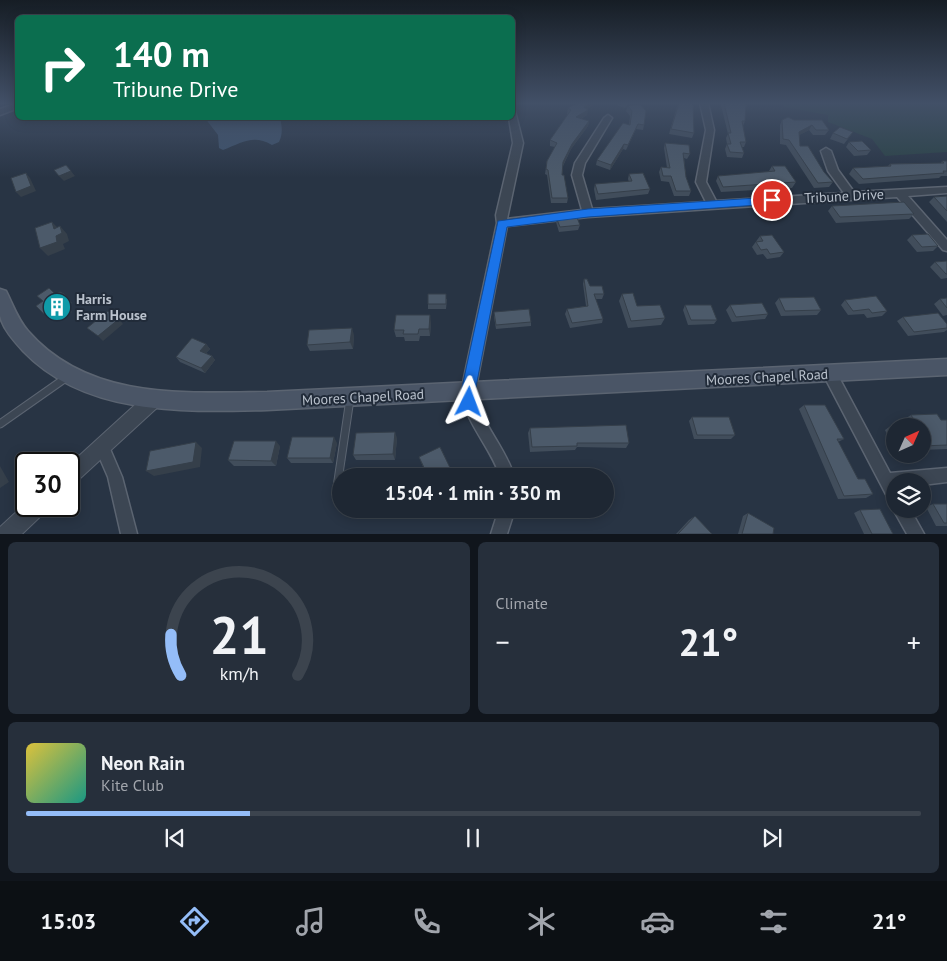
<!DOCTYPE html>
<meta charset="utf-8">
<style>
body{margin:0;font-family:"PT Sans",sans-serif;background:#262f3b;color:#f1f3f6;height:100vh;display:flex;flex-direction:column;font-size:19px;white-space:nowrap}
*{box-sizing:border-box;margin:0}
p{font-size:16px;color:#a1a5ac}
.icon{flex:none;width:28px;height:28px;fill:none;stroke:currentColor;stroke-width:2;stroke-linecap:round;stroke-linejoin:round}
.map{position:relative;height:534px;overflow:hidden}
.side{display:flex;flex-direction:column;gap:8px;padding:8px;background:#10151c;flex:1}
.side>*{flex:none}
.banner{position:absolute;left:15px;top:15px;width:500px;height:105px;border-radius:8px;box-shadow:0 2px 12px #0003,0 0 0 1px #3c444e;background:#0b6e4f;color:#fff;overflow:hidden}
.needle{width:32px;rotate:45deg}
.buttons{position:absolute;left:886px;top:418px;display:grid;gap:10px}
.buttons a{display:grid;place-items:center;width:45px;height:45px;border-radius:50%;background:#1e2733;box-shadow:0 2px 12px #0003,0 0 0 1px #3c444e;font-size:25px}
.speed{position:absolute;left:15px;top:452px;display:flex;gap:10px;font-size:25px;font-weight:700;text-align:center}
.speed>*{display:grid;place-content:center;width:65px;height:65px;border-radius:50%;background:#1e2733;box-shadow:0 2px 12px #0003,0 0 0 1px #3c444e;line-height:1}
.speed .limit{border:2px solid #111;border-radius:8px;background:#fff;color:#111}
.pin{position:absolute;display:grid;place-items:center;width:42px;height:42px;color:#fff;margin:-21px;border:2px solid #fff;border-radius:50%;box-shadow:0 1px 5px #0007}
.me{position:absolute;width:55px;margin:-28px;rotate:3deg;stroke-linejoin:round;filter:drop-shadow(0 0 4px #0008)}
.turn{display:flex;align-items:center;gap:18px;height:105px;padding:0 15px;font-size:22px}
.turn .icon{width:65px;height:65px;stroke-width:2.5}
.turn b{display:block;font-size:35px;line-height:42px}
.big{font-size:38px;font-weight:600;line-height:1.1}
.side .tile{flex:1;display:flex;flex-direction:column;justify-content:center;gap:8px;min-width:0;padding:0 18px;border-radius:8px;background:#262f3b}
.side .dial{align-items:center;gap:0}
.dial svg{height:130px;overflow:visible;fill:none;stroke:#3c444e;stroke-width:7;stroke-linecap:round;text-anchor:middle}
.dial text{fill:#f1f3f6;stroke:none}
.song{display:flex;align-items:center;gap:15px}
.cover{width:60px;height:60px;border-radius:8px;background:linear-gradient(135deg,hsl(50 70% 55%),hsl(170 70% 35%))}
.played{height:5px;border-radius:2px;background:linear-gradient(90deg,#94bdf8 25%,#3c444e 25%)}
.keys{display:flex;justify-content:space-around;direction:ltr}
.heat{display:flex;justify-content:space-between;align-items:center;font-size:28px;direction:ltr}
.side .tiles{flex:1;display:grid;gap:8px;grid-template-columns:1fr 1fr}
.tile:last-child{grid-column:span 2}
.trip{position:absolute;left:332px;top:468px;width:282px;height:50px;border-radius:25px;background:#1e2733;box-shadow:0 2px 12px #0003,0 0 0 1px #3c444e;font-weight:600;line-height:50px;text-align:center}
.menu{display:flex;height:80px;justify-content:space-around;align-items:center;background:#0c1014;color:#a1a5ac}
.menu .icon{width:35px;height:35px}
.menu .current{color:#94bdf8}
.menu b{font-size:22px;color:#f1f3f6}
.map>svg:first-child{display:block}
.green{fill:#2a4245}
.water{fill:#3e536d}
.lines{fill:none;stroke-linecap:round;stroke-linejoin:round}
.service-casing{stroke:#5b6471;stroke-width:9}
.minor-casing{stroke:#5b6471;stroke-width:3}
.tertiary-casing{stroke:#5b6471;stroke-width:2}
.secondary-casing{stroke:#5b6471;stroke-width:3}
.service{stroke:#3c4653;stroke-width:7}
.minor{fill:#3c4653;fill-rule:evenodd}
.tertiary{fill:#3c4653;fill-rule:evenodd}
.secondary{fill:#4a5566;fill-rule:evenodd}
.wall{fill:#414d5b}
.shaded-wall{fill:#353f4a}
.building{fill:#4c5a6a;stroke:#353f4a}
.route{fill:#1a73e8;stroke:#114b97}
.labels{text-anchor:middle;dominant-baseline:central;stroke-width:4;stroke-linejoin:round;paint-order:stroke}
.street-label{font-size:14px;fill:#bac2cd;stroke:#212b39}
.poi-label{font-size:14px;font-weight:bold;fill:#bac2cd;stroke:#212b39;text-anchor:start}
</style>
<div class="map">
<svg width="947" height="534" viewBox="0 0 947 534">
<rect width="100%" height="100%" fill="#283444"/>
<path class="green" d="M783,103h164v49l-62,4 -13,-17 -44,-17v-7l-44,-8z"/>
<path class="water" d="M205,118h75c2,8 3,16 -1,24l-7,3c-19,-11 -30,-2 -49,5l-4,-2 -1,-13z"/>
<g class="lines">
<defs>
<path id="service" d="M0,424l67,-47
M336,494l14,-95"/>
<path id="minor" d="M18,103v5l-18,7v-6z
M700,103h8l6,27 -8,52 10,19 128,-8 -16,-22 -7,-20 5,-3 5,3 7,19 16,22 93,-5v6l-39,3 39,44v11l-4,-1 -46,-53 -309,20 -81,9 -32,166c5,31 30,54 39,84h-14c-10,-30 -34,-52 -39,-84l36,-169 -1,-8 17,-72 -4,-25h3v-7h3l8,32 -16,76 75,-9 -10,-35 3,-12 29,-45 4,-3 4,3 -27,45 -3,12 10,34 114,-7 -10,-20 10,-52z
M830,368l5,2 55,103 57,-5v14l-25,3v-4h-27v24l-5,-3 -67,-128 2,-4z
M102,440l5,2 15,35 15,57h-16l-13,-57 -13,-30 2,-5z
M895,505v4h15l14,25h-17l-14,-25z
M499,509h16l-8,25h-16z"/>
<path id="tertiary" d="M154,391l6,2 2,6 -2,6 -85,78 -6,3v-21l79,-72z
M26,503v3h20l-2,7 -22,21h-22v-7z"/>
<path id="secondary" d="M0,289l6,2c7,14 12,29 22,40 60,69 155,62 239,61l680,-33v16l-680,35c-83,2 -182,6 -244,-59 -9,-10 -20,-22 -23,-35 0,-8 0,-19 0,-27z"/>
</defs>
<use href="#service" class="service-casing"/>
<use href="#minor" class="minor-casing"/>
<use href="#tertiary" class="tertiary-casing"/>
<use href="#secondary" class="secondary-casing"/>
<use href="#service" class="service"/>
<use href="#minor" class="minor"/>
<use href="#tertiary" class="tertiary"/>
<use href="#secondary" class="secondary"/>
</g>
<path class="wall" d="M575,103h19l-1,2 -6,4v6l-6,4 8,2 -1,5 -17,23 -8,17 -1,9 6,23 -1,5h-16l-4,-28 -2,-1 2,-13 8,-14 -5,-1v-6l18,-26h-1l1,-6 6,-4z
M614,103h15l-4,5 -11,-4z
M678,103l16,30 -2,5 -23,-4z
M721,103h19l5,18 -2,5 3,16 -2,5h-2l2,6 -2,5 -15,-1 -2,-8 2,-5 -1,-6 2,-4 -7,-29z
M628,106l16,19 -1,5 -7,-1 -10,21 -3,-1 -13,21 -14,-5 1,-5 32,-35 1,-9 -4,-5z
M782,120h12l35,10 -4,5h-12l-4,-5 -10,5 1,11 33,36 -4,5 -15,1 -28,-43 -6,-1v-19z
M853,132l-9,12 -14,-5 3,-6z
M849,142l22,8 -4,5 -13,1 -8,-9z
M665,143l25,11 -3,5 -3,-1 2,19 5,14 -2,5h-15l-5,-14 -8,-1 -2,-9 2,-5 6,1 -3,-20z
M942,161h5v15h-6l-2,2 -80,6 -10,-10 4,-6 35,-2 2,-2 51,-1z
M772,166l24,16 -4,6 -71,4 -5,-11 2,-5 51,-4v-1z
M629,174l21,15 -2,5 -52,6 -2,-11 1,-5 34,-2 -1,-3z
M947,196v26l-18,-20 5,-5z
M832,206l82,8 -5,5 -73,4 -8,-12z
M556,217l24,8 -2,5 -19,2 -3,-10z
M912,235l26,11 -5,5 -16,1 -10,-12z
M760,236l24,16 -4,5 -13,2 -4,-5 -6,1 -5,-8z
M947,261v17l-6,1 -11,-12 5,-5z
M584,279l6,7 14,8 -2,5h-7l8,20 -1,4 -32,5 -5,-14 2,-5 19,-3 -3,-22z
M622,294l15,12 28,12 -4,7 -33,3 -9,-27z
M779,298l42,12 -4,5 -36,1 -6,-13z
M947,298v17l-4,1 -9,-12 6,-5z
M447,299l-1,10h-18v-5z
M845,300l42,11 -5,5 -15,2 -3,-4 -16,1 -7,-10z
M685,305l32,15 -3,4 -26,1 -5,-15z
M730,305l38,9 -3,5 -33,3 -6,-12z
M494,312l37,10v4l-35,3 -2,-12z
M903,317l44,7v6l-3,2 -36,4 -11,-15z
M431,322l-1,14h-10l-1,5h-14l-1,-4h-8l-2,-7z
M354,335l-1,14 -43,2 -3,-6z
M206,344l4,5 -4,4 6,3 3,4 -10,13 -25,-11 -4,-5z
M804,405l40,34 -6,3 20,37 15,15 -7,4 -28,1 -39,-90z
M911,415l30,5h6v29l-25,1v-24h-27v24l-10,-20 7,-5h14l-3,-5z
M692,417l43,18 -4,4h-37l-5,-18z
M530,428l99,15 -3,5 -49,-1 -2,3 -45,2 -2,-19z
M397,438l-2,22h-39l-3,-5z
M337,443l-4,20h-42l-4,-5z
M280,446l-4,20h-42l-6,-6z
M897,454h19l-2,1h-16z
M419,457l35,19h-27l-6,-14z
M933,504h14v22h-11l-10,-19z
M860,510l33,24h-29l-10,-21z
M748,513l25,21h-35l5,-18z
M695,516l17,18h-36l13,-14z"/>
<path class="shaded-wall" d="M590,103h4l-1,2 -10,7 1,-5z
M588,110l-1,5 -12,7 1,-5z
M589,121l-1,5 -17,23 -9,18 1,-5 9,-18z
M812,125l-3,5 -13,7 3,-5z
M624,144l-1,5 -13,21 1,-5z
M71,171l4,5 -11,5 -5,-5z
M26,173l4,5 6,13 -15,6 -5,-5z
M52,222l7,7 1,-3 7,8 2,7 -6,3 2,5 -17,7 -8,-8 16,-12z
M64,294l5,5 3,4 -5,4 -5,-4z
M67,307l5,5 -11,8 -6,-5 -5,4 -6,-5 6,-4z
M430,315l1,7 -1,14 -1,-7z
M119,319l4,5 -20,17 -5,-5z
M352,328l2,7 -1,14 -3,-7z
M206,344l4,5 -6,6 -4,-4z
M212,356l3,4 -10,13 -4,-5z
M395,432l2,6 -2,22 -2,-6z
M334,437l3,6 -4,20 -3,-5z
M276,441l4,5 -4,20 -5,-5z
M196,442l6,6 -2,19 -46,9 -8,-5z
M0,466l9,16 -9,6z"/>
<path class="building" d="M577,103h13l-6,4 4,3 -12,7 13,4 -17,23 -9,18 -1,13h2l4,23h-16l-4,-28 -2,-1 1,-8 10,-18 -7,-3 21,-30 -3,-2z
M679,103h14l1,30 -23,-4z
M724,103h16l6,1 -1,17h-3l4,21h-6l4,11 -14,-1 -3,-8h4l-3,-11h3z
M640,104l6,7 -2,14 -6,-1 -10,21 -4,-1 -13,21 -14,-5 26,-37 7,2 2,-14 -4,-5z
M788,117l6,3h28l7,10h-13l-4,-5 -13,7 1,14h8l16,26 9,10 -15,1 -29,-43 -6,-1 -1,-19z
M840,127l13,5 -6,7 -14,-6z
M862,141l9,9 -13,1 -9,-9z
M665,143l24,2 1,9 -7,-1 3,24 5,14h-15l-5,-15h-8l-2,-9 9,1z
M942,161h5v10h-4l1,2 -81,6 -10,-11 38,-2 -1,-2 54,-1z
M66,165l5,6 -12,5 -5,-6z
M772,166h13l11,16 -73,5 -5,-11 57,-5z
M26,173l5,13 -15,6 -5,-14z
M643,173l7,16 -52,5 -3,-10 37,-3 -3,-7z
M947,196v15l-13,-14z
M904,202l10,12 -74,3 -8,-11z
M576,215l4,10 -20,2 -4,-10z
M52,222l2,7 6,-3 2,7 -6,3 1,6 -17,6 -5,-20z
M928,234l10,12 -16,1 -10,-12z
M772,235l12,17 -14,2 -3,-5 -6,1 -5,-8 7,-1 -3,-5z
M947,261v13h-1l-11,-12z
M584,279h3l3,7h12l2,8h-10l9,25 -31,4 -5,-14 21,-3z
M49,288l6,6 5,-2 4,2 3,4 -5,5 5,4 -12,8 -5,-5 -6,4 -8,-8 7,-5 -6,-5z
M633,293l4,13 23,-1 5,13 -34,3 -9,-27z
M428,294h18v10h-18z
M876,296l11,15 -15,2 -3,-4 -16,2 -8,-11z
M814,297l7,13 -36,1 -6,-13z
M947,298v10l-7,-9z
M762,303l6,11 -32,3 -6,-12z
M685,305h26l6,15h-26z
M529,309l2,13 -35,3 -2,-13z
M108,311l11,8 -21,17 -11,-8z
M938,313l9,11v4l-33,4 -11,-15z
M396,315h34l-1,14h-10l-1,5h-15l1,-4h-10z
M352,328l-2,14 -43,3 2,-15z
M192,338l14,6 -6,7 12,5 -11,12 -25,-11z
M804,405h21l19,34h-7l21,40h7l8,15 -29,2z
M937,414l4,6h6v25l-25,1v-20h-27v5l-3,-6h25l-6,-10z
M692,417h37l6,18h-38z
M626,425l3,18h-52v3l-45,1 -2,-19z
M395,432l-2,22 -40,1 3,-22z
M292,437h42l-4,21h-43z
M234,441h42l-5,20 -43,-1z
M196,442l-3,20 -47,9 4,-20z
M440,447l14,29h-26l-9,-19z
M933,504h14v19h-3z
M880,509l13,25h-21l-12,-24z
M748,513l26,15 -1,6h-31z
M695,516l17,18h-34z"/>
<linearGradient id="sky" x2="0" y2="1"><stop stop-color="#161d25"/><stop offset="0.58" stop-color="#425067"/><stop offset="1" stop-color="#425067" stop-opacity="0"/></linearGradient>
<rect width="947" height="178" fill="url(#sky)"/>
<path class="route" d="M772,197l5,3 -5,4 -184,13 -81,10 -32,165 1,10 -2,5 -5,2 -5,-2 -3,-15 37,-171 90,-12z"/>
<defs>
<symbol id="building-disc" viewBox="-11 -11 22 22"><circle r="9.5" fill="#0f9aa8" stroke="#212b39"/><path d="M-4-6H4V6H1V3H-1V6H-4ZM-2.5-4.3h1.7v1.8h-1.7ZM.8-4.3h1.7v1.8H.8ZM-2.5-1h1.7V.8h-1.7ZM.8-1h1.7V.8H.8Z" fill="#fff"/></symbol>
</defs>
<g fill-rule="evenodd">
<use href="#building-disc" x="41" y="291" width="32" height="32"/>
</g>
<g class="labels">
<g class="street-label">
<text transform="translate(844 196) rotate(-3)">Tribune Drive</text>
<text transform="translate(767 377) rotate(-3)">Moores Chapel Road</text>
<text transform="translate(363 397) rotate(-3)">Moores Chapel Road</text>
</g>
<g class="poi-label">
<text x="76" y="299">Harris<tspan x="76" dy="16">Farm House</tspan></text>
</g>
</g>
</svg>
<div class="buttons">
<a><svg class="needle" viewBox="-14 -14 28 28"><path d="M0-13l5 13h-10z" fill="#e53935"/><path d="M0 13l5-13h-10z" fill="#a1a5ac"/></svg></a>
<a><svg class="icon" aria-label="layers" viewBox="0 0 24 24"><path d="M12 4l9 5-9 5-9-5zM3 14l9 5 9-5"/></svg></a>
</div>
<div class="speed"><div class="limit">30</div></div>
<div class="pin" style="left:772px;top:200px;background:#d93025"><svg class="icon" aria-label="arrive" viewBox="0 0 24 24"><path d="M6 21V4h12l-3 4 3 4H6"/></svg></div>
<svg class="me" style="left:469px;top:402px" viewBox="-20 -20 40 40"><path d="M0-17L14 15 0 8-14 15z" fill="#1a73e8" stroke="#fff" stroke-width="4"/></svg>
<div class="trip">15:04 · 1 min · 350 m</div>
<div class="banner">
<div class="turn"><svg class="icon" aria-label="right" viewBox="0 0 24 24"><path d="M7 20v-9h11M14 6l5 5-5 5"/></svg><div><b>140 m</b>Tribune Drive</div></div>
</div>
</div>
<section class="side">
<div class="tiles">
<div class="tile dial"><svg viewBox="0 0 100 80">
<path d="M14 69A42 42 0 1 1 86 69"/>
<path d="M14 69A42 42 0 0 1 8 44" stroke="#94bdf8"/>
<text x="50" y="56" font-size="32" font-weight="700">21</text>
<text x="50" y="72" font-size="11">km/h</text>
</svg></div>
<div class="tile"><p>Climate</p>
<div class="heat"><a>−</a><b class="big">21°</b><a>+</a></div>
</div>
<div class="tile">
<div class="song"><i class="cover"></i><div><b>Neon Rain</b><p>Kite Club</p></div></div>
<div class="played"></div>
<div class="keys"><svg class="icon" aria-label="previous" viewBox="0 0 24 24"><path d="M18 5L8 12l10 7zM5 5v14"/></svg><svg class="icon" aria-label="pause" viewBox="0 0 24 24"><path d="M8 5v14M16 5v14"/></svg><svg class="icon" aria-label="next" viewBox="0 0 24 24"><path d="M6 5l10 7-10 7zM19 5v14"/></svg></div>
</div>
</div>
</section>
<nav class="menu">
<b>15:03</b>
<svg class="icon current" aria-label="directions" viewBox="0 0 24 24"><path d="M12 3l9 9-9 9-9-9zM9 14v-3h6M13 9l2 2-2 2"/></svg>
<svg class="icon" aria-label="music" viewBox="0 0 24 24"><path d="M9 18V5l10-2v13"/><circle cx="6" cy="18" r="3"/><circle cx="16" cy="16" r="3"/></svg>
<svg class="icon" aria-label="phone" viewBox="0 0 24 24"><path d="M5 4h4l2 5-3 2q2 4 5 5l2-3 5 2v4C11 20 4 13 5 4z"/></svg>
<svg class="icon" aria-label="climate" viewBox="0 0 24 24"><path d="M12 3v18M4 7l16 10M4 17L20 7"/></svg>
<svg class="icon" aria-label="car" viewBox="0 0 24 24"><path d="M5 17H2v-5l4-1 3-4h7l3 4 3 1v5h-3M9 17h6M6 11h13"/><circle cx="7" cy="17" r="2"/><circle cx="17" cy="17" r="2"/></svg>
<svg class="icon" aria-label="filters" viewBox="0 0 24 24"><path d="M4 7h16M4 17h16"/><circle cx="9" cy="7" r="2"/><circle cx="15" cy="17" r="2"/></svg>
<b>21°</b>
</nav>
